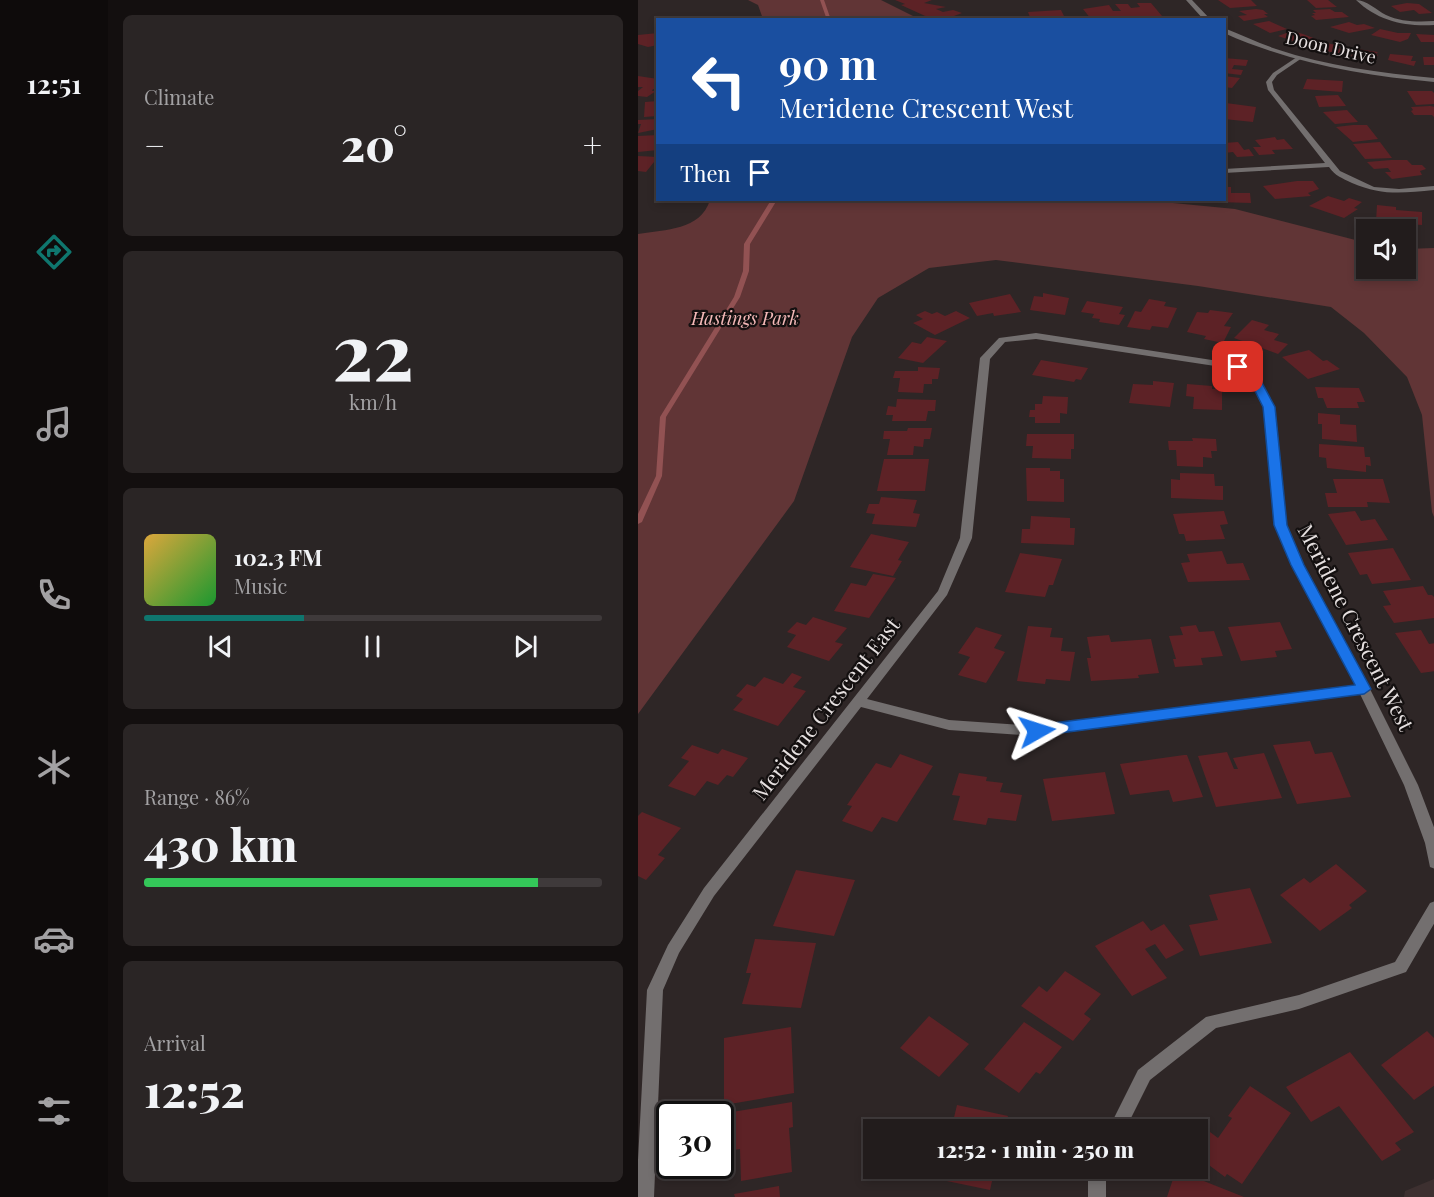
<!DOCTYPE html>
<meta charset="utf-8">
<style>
body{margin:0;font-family:"Playfair Display",serif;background:#2a2525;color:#f1f3f6;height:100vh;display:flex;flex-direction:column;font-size:22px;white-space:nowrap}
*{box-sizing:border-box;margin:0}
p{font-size:20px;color:#a2a1a3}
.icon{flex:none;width:33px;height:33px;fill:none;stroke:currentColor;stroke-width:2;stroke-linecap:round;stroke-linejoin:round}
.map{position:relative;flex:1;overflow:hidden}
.sheet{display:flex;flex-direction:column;gap:15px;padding:15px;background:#130f0f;width:530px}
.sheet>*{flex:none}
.top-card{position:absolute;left:18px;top:18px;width:570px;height:183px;border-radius:0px;box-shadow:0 3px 9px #0003,0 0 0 2px #3f3a3b;background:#1a4fa0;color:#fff;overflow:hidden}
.fabs{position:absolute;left:718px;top:219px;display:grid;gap:12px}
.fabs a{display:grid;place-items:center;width:60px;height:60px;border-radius:0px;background:#221c1c;box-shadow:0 3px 9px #0003,0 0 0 2px #3f3a3b;font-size:30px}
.speed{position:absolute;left:18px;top:1101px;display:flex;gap:12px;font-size:30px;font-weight:700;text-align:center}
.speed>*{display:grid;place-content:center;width:78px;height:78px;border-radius:50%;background:#221c1c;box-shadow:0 3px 9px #0003,0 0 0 2px #3f3a3b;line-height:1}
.speed .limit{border:3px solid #111;border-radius:9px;background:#fff;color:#111}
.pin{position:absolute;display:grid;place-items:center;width:51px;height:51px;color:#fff;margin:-26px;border-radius:12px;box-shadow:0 3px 9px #0006}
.me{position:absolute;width:66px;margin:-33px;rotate:84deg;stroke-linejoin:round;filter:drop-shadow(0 0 4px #0008)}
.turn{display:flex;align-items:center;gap:21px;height:126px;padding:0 24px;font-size:27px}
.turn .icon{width:78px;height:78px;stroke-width:2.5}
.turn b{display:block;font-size:42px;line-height:51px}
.then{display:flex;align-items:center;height:57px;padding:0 24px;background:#0003;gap:12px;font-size:22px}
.big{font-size:45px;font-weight:800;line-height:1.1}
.sheet .card{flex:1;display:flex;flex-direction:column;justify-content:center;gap:9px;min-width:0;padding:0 21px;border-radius:9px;background:#2a2525}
.sheet .dial{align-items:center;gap:0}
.dial b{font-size:78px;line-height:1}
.song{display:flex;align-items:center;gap:18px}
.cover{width:72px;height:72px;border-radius:9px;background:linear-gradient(135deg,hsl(40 70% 55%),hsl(130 70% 35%))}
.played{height:6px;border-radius:3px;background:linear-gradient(90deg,#0f766e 35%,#3f3a3b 35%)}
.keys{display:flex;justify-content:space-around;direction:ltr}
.heat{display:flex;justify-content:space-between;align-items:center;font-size:33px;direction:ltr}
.charge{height:9px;border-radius:4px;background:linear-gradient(90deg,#34c759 86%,#3f3a3b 0)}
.trip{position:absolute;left:225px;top:1119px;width:345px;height:60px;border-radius:0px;background:#221c1c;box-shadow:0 3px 9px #0003,0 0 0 2px #3f3a3b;font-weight:800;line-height:60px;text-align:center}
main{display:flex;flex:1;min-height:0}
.tab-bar{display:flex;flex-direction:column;width:108px;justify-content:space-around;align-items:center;background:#0e0b0b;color:#a2a1a3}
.tab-bar .icon{width:42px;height:42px}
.tab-bar .active{color:#0f766e}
.tab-bar b{font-size:27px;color:#f1f3f6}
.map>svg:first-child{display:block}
.built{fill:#3d3030}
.green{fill:#613536}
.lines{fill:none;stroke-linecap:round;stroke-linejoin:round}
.stream{fill:#925253;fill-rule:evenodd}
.building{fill:#5d2226}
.minor{fill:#736f6f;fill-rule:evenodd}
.tertiary{fill:#736f6f;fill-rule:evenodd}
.route{fill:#1a73e8;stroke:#114b97;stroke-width:1.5}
.labels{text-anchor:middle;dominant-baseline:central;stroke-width:4.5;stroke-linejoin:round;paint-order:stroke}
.far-street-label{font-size:18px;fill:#e6e0e0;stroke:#141010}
.far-park-label{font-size:18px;font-style:italic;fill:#f5b9b8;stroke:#141010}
.street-label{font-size:21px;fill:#e6e0e0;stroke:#141010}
</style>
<main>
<nav class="tab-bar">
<b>12:51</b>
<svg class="icon active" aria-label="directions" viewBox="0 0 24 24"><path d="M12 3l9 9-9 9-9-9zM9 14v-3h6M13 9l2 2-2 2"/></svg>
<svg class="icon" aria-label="music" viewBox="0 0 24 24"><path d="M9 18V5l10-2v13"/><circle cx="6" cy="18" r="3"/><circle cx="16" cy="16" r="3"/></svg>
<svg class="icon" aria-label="phone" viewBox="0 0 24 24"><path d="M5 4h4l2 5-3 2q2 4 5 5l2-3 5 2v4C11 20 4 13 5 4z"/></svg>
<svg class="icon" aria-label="climate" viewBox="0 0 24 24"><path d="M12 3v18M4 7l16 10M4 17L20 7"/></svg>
<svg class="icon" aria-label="car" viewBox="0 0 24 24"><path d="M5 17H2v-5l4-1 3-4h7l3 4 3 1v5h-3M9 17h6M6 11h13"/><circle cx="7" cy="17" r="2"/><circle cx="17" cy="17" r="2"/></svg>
<svg class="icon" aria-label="filters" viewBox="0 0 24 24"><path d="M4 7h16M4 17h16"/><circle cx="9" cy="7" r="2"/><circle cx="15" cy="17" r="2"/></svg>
</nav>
<section class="sheet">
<div class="card"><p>Climate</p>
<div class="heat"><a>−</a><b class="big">20°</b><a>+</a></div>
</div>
<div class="card dial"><b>22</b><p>km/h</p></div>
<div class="card">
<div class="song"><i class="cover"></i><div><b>102.3 FM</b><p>Music</p></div></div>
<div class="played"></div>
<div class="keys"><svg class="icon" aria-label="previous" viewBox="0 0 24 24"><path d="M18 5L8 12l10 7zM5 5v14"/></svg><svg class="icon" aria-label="pause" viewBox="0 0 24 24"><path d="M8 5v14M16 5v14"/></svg><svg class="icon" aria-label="next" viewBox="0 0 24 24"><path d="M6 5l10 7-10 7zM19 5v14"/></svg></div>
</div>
<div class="card"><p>Range · 86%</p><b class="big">430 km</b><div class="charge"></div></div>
<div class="card"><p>Arrival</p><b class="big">12:52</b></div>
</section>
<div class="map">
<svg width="797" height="1197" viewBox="0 0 797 1197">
<rect width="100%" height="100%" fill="#2e2626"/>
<path class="built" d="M796,1179v18h-30l1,-6z"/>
<path class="green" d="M110,0h133l38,19h-156l-5,-14z
M72,200h432l93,9 132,34v25h39v-19l28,-1v269l-2,-5 -10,-97 -15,-38 -43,-44 -33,-26 -133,-21 -202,-26 -67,8 -51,30 -26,39 -58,164 -156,213v-480c28,-5 62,-3 72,-34z"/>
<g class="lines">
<path class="stream" d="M182,0h4l7,20h-4z
M133,200h6l-27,44 -1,27 -9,26 -74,120 -4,59 -20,46 -4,2v-10l18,-38 4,-59 74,-120 9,-26 1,-27z"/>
</g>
<path class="building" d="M257,0h37l-8,3 22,4 -10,2 7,3 10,-2 9,3 -8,3 7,3 -4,1h-23l-33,-15 4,-1z
M580,0h33l6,6 -27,2z
M669,0h21l9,7 -21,1z
M499,3h14l11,13 -28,3h-43l-8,-10 26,-4 4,6h8l-6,-7h13l3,4 9,-1z
M769,3l12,1 13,9 -13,1 -5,-4 -14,2 -9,-6z
M618,9l7,1 5,4h-4l4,3 -24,4 -6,-5 9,-1 -8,-4z
M692,9l5,3h7l7,5 -33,3 -5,-4 4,-1 -3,-2h4l-3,-3z
M423,10l5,10h-35l-3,-8z
M631,21l18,8 -17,4 -17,-9z
M711,22l8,3 7,-1 11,4 -26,5 -19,-6z
M742,29l18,4h13l-3,6 -8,3 -29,-7z
M654,31l11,3 13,5 -14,5 -24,-8z
M20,33v12l-10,2 -10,-3v-9z
M778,34l19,1v7h-14z
M683,42l20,4 -3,2 6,2 -6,4 -27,-7z
M719,49l21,3 -2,2 2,1 -5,6 -22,-5z
M752,54l23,2 -2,5h5l-2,5 -26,-6z
M785,57h12v8h-11z
M586,58l24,2 -2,6 -12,-1 -2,4 11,1 -2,5 -17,-2z
M0,76l20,3v11l-5,-1 -1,2h4l-9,6 -9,-1v-5l5,-4h-5z
M586,76l16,2 -8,10 -8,-1z
M669,79l36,2 -1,11 -39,-3z
M769,91h25l3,3v10l-19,1z
M700,95l8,11 -27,1 -4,-11z
M20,101v15l-14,1 1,-15z
M588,103l30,4 -3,15 -29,-3z
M792,106l5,1v11l-3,-3h-18l-3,-4 2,-1 -2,-3z
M709,110l11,12 -23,2 -12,-12z
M20,119v10l-20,4 3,-9h-3v-4z
M715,125h14l11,14 -25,3 -17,-15z
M20,135v15l-20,2v-16z
M637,137l2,3 7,-1 9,10 -21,1 3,4 -16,1 -6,-8h8l-6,-7z
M600,142l6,8 5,-1 5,7 -17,1 -4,-5 -9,1v-10z
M742,142l12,16 -27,1 -12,-15z
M0,156l20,1 -12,15 -8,-1z
M753,160h16l5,5h10l4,4 -6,2 2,4 -30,4 -7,-7h6l-3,-4 -14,1 -7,-7z
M659,181h16l6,8 -11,4 3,3 -36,3 -12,-13z
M586,187h7v6h19l1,10 -34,-1v-2h7z
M690,196l16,5 5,-3 13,4 -8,6 4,1 -14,9 -35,-12z
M739,205l19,2v3l26,2v13l-46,-3z
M405,293l26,5 -4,17 -35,-5 4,-14 9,1z
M372,294l11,18 -27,4 -1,-3 -16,3 -8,-13z
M511,299l17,3 -2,4 13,2 -9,20 -16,-2 -2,4 -23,-3 8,-16 6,1z
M449,301l36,6 -4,7 6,1 -6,10 -20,-3 1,-3 -8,-1 2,-4 -13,-2z
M572,310l23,3 -9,13 7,1 -8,16 -19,-4 2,-3 -19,-4 10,-20 11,1z
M287,311l7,3 5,-2 8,4 11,-5 14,7 -35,17 -22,-12 10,-4 -7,-4z
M614,320l17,5 -5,5 15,4 -5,6 14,4 -10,10 -44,-16z
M289,337l20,4 -24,22 -25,-5 14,-16 9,2z
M671,350l14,11 4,-1 13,9 -32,10 -26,-22z
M403,360l47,8 -7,12 -5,-1 -2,3 -42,-7z
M280,367l22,1 -2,11h-6v5h-8l-1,9 -25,-1 2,-14h-7l2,-7h23z
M515,381l21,2 -4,24 -41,-4 4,-19 20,1z
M549,384l25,2v3h10v21l-29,-1 1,-12 -8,-1z
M677,387l44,1 6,14h-8l2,6h-32l-4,-10h-5z
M405,396l25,1 -1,17 -7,-1v10h-25v-6h-6l1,-7h5v-6h7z
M259,399l39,1 -1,11h-7l-2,10h-34l1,-6h-7l2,-9 8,1z
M680,413l22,2v9l16,1 1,17 -35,-3v-15h-4z
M270,428h24l-2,11h-6l-1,8 -9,-1 -1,9h-26l3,-16h-7l1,-8h23z
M389,434h47v15h-3v10l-39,-1 1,-12h-7z
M554,438l24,1 1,12h-6l1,7 -9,-1v10l-26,-1 -1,-16h-7l-1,-9h25z
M681,444l45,3 1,10h5l1,9 -5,-1v7l-39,-4 -1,-10 -7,-1z
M246,459h45l-4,32h-48z
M388,468h24v3h10v8h4v23l-37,-1z
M542,473l34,1 1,12h8v14l-52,-2v-19l9,1z
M695,479h50l7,24 -23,-1 1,5h-40l-3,-14h12z
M243,497l36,3 -4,13 7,1 -4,13 -44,-3 3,-10 -9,-1 3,-9h10z
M586,511l4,13 -8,1 5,14 -39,2 -2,-7h-5l-6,-20z
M717,511l6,10 14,-2 13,21 -42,5 -18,-31z
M393,516l39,2v10h5l-1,17 -53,-2 1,-14h8z
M233,534l38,8 -11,18 4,1 -9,15 -43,-9z
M755,548l18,32 -39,4 -5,-10 -7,1 -12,-22z
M584,551l5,13 16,-1 7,17 -62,2 -7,-19 9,-1 -3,-8z
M382,553l42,6 -9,26h-4l-4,12 -40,-5z
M235,574l23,4 -27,40 -35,-7 17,-28 15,3z
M785,586l5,9h4l3,3v20l-41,5 -11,-17 8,-1 -8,-14z
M175,617l34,11 -12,14 8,2 -14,17 -42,-14 9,-12 -9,-3 10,-10 9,3z
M642,622l12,27 -17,2 2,6 -36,4 -13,-34z
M558,625l3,7 15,-1 9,25 -22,2 2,7 -28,2 -2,-8h3l-7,-23 14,-1 -3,-8z
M390,626l24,2 -2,9 13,1 -2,13 14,1 -5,29 -24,-2 -1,5 -28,-3z
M338,627l26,8 -8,13 11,4 -19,31 -28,-8 12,-18 -12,-4z
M783,630l8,14 6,-1v28l-14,2 -26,-40z
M471,635l2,7 40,-3 8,34 -21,2 1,3 -48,3 -4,-23h4l-4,-21z
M154,673l10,4 -9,10 13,4 -28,35 -45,-16 10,-11 -7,-3 11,-12 8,3 9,-10 19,7z
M672,741l5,13 17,-2 19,45 -54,7 -24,-59z
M54,745l26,9 4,-5 26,9 -15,19 -6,-2 -9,10 -11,-4 -12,15 -27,-10 21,-25 -8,-3z
M589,752l7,17h4l-5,-11 31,-5 18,45 -66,9 -18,-51z
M262,754l33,12 -36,56 -15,-5 -10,15 -30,-11 10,-15 -5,-1 29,-42 15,5z
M546,755h3l16,42 -30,5 -4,-12 -39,5 -10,-31z
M467,772l10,42 -63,7 -9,-42z
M321,773l28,4 -1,4 17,2 -3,9 22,3 -6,26 -28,-3 -2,7 -33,-5 7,-24 -8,-1z
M4,812l39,16 -23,27 7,3 -19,22 -8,-4v-60z
M698,864l31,27 -18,14 3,3 -32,23 -40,-36 24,-17 6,5z
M158,870l59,10 -21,56 -61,-10z
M612,888l22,55 -72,13 -11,-31 29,-5 -9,-25z
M505,921l8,10 13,-7 20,26 -18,9 -11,-15 -10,5 22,29 -35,18 -37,-50z
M117,939l61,4 -15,65 -59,-4 9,-31h-5z
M427,971l36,23 -17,20 7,5 -18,22 -52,-35 18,-20 8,6z
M291,1016l40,28 -30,33 -39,-29z
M386,1022l38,25 -22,27 -4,-2 -17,21 -35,-24z
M153,1027l3,66 -70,12v-67z
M789,1031l8,8v46l-21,15 -33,-35z
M712,1052l64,80 -19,11 6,7 -19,11 -43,-55 -28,16 -25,-35z
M612,1086l41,27 -49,71 -15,-10 -2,3 -27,-20v-8l12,-17 8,6 14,-20 -4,-2z
M154,1102l1,25 -4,1 3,44 -51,9 -1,-32 -13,2 -1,-38z
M319,1105l51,11 -4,14h-53z
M281,1168h76l-5,22 -72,-15z
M538,1170l68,27h-77z
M141,1186l1,11h-45l-1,-3z"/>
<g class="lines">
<path class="minor" d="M718,0c11,0 20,10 30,15 15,7 32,7 49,6v4c-30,2 -57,-4 -79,-25z
M659,57l5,1 -25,17 -5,7 2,8 66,81 34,16 25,2 36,-3v4c-32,3 -53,6 -83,-7 -10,-5 -17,-7 -23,-16l-105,6v-4l101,-6 -57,-73 -2,-8 7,-9z
M398,333l202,31 22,18 14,25 12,118 17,40 67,124 48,96 17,45v39l-5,-2 -5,-24 -21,-58 -44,-91 -323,42 -88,-6 -88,-23 -147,189 -35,57 -16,37 -9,207h-16v-37l9,-170 21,-45 36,-57 234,-297 22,-53 20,-180 19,-20zM398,339l199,30 18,16 11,22 10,118 17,40 65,121 -319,40 -88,-6 -82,-21 80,-104 25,-57 18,-179 15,-17z
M797,901v21l-29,50 -107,37 -83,19 -66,52 -25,50h-17l30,-60 68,-53 93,-22 96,-33 35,-59z
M450,1168h18v29h-18z"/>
<path class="tertiary" d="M548,0h6l19,20h-7z
M586,28c18,7 34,15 52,21 51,17 105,24 159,29v4c-73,-6 -144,-19 -211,-49z"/>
</g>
<path class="route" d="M600,364l23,17 14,26 12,118 17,40 67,124 -7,5 -327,42 -5,-1 -2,-4 2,-4 5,-2 318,-40 -64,-120 -17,-40 -11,-118 -11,-22 -20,-18z"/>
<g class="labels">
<g class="far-street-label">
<text transform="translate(693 47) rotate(13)">Doon Drive</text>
</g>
<g class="far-park-label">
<text x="107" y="318">Hastings Park</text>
</g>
<g class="street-label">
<text transform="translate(719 627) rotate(63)">Meridene Crescent West</text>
<text transform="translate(187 708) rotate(-52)">Meridene Crescent East</text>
</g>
</g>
</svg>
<div class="fabs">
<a><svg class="icon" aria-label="sound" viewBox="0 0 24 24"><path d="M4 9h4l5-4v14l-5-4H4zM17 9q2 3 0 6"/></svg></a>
</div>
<div class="speed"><div class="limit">30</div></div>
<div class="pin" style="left:600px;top:367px;background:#d93025"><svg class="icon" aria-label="arrive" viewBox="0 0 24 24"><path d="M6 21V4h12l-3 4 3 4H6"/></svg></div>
<svg class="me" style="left:399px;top:731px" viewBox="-20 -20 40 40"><path d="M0-17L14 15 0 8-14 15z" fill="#1a73e8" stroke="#fff" stroke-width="4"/></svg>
<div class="trip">12:52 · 1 min · 250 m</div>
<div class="top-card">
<div class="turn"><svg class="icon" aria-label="left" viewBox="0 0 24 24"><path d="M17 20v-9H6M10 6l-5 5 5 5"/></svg><div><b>90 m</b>Meridene Crescent West</div></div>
<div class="then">Then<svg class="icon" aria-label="arrive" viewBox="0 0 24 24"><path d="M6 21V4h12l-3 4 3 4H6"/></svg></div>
</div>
</div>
</main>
